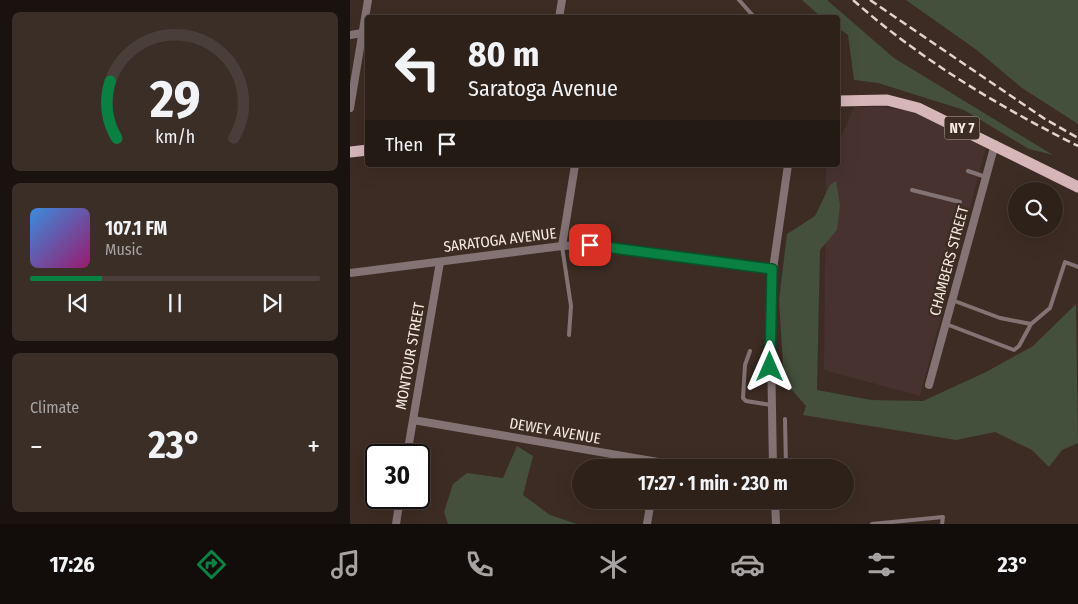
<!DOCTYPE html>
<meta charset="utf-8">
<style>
body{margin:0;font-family:"Fira Sans Condensed",sans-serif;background:#3a2e27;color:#f1f3f6;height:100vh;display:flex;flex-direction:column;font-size:19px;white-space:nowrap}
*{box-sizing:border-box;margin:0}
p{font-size:16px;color:#a7a3a2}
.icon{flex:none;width:28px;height:28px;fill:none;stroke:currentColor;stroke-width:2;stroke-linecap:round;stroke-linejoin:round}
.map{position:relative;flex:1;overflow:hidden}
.drawer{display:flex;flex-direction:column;gap:12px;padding:12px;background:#19120e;width:350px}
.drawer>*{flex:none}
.guide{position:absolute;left:15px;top:15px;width:475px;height:152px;border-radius:5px;box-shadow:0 5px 20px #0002,0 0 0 1px #493e39;background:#2e211a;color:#f1f3f6;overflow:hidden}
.fabs{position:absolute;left:658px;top:182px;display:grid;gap:10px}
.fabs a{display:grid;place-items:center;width:55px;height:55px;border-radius:50%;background:#2e211a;box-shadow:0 5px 20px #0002,0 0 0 1px #493e39;font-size:25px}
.speed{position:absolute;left:15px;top:444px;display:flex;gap:10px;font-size:25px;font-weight:700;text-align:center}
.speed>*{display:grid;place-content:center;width:65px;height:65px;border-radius:50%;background:#2e211a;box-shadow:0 5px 20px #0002,0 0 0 1px #493e39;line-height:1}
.speed .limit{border:2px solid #111;border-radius:8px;background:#fff;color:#111}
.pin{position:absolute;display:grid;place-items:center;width:42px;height:42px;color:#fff;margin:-21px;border-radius:10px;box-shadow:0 2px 8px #0006}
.me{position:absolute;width:55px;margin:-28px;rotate:0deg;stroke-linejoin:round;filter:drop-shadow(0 0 4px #0008)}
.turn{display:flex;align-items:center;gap:18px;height:105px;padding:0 20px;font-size:22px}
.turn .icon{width:65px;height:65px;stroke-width:2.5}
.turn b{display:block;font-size:35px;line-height:42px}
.then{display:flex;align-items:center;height:48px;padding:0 20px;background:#0003;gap:10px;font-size:19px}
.big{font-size:38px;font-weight:700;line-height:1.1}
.drawer .tile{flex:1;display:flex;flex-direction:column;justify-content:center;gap:8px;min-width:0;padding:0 18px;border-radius:8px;background:#3a2e27}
.drawer .dial{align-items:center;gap:0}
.dial svg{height:130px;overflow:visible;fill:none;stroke:#493e39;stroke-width:7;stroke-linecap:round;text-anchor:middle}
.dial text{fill:#f1f3f6;stroke:none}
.song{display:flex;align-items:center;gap:15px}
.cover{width:60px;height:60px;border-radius:8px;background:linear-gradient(135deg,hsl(210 70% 55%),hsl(320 70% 35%))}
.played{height:5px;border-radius:2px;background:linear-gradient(90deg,#0b8043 25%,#493e39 25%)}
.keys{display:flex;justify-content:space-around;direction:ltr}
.heat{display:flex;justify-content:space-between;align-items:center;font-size:28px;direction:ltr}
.trip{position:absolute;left:222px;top:459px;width:282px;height:50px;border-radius:25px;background:#2e211a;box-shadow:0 5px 20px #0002,0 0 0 1px #493e39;font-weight:700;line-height:50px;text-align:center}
.tabs{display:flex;height:80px;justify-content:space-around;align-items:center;background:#120d0a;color:#a7a3a2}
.tabs .icon{width:35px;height:35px}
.tabs .selected{color:#0b8043}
.tabs b{font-size:22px;color:#f1f3f6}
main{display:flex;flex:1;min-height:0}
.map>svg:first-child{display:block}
.industrial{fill:#473230}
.green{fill:#444f3c}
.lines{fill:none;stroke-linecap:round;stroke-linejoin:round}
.service{stroke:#847375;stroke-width:4}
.minor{stroke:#847375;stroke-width:8}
.primary{stroke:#d7b6ba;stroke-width:11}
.rail{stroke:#e0d4cd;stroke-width:2.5;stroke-dasharray:8 4;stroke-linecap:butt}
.route-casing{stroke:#07532c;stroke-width:12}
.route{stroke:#0b8043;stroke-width:9}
.labels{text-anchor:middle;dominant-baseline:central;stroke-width:5;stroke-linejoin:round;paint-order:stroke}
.shield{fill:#3d2c23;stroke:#beb1a9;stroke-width:1}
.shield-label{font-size:14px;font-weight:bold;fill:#f5eae3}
.street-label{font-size:15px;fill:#f5eae3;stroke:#3d2c23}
</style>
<main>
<section class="drawer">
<div class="tile dial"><svg viewBox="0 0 100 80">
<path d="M14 69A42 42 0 1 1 86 69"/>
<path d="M14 69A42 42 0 0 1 10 34" stroke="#0b8043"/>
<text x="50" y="56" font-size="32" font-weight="700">29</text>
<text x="50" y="72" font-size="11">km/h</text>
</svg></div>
<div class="tile">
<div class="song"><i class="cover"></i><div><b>107.1 FM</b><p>Music</p></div></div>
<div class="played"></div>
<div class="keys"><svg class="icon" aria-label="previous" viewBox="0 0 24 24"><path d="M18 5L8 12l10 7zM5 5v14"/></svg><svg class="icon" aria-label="pause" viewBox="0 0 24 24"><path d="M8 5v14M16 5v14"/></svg><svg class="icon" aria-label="next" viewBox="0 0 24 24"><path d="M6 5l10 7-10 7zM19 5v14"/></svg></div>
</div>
<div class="tile"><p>Climate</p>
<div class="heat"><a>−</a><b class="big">23°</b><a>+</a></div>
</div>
</section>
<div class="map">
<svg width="728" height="524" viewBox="0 0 728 524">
<rect width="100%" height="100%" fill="#3d2c23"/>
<path class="industrial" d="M504,107h27l25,3 23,9 57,28 -66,249 -96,-26 2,-199 3,-6h9v-21z"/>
<path class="green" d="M452,0h25l67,58 159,97 -24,-6 -65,-39 -86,-27 -24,-3 -6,-45 -10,-7v-10l-17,-1z
M556,0h172v124l-56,-36 -44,-37z
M486,181l4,24 -3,25 -17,20 -3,140 54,10 52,1 63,-29 47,-26 43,-42 2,139 -16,7 -13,17 -17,-17 -37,-18 -39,8 -153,-25 3,-9 -22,-25 -5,-81 8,-66 28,-18 15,-31z
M167,446l16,10 -10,39 27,20 27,9h-129l-4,-12 9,-28 14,-11 36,5z"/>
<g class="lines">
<path class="service" d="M389,0l16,18
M618,171l18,6
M562,190l48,12
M212,246l9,60 -2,29
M602,300l48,18 31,6 19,-16 15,-46 13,5
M596,324l68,26 5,-4 12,-22
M400,351l-5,14 -2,33 3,3 25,4
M423,467h13l-1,-48
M522,524l71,-7 -1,7"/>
<path class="minor" d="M209,18l3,-18
M0,35l12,-2
M0,108l18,-108
M212,246l13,-81
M0,273l212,-27 28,-1 182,24
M579,385l66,-241
M63,420l280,48
M57,455l33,-193
M423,468l-3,-178 18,-125
M425,500l1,24
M46,524l4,-26
M297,524l4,-24"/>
<path class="primary" d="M488,101l49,-1 31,8 160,79
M0,152l18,-2"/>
<path class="rail" d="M503,0c68,60 145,106 225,146
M520,0l175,119 33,19"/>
</g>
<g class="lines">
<defs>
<path id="route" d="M240,245l182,24 -2,98"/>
</defs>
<use href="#route" class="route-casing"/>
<use href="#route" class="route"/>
</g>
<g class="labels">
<rect class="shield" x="594.5" y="116.5" width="35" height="23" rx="4"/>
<g class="shield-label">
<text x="612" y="128">NY 7</text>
</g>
<g class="street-label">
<text transform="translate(150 240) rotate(-7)">SARATOGA AVENUE</text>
<text transform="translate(599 261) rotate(-75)">CHAMBERS STREET</text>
<text transform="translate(60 356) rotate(-80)">MONTOUR STREET</text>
<text transform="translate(205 431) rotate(10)">DEWEY AVENUE</text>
</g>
</g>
</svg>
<div class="fabs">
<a><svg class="icon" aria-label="search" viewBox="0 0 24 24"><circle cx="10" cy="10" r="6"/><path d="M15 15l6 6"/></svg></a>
</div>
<div class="speed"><div class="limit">30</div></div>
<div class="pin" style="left:240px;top:245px;background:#d93025"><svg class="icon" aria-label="arrive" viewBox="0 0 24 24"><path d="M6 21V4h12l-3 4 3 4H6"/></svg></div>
<svg class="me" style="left:420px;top:367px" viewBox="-20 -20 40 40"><path d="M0-17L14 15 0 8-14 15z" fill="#0b8043" stroke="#fff" stroke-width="4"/></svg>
<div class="trip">17:27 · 1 min · 230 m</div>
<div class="guide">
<div class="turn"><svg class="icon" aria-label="left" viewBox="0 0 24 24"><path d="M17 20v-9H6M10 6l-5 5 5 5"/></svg><div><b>80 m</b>Saratoga Avenue</div></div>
<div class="then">Then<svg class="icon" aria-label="arrive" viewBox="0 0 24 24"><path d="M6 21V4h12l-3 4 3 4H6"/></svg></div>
</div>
</div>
</main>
<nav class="tabs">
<b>17:26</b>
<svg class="icon selected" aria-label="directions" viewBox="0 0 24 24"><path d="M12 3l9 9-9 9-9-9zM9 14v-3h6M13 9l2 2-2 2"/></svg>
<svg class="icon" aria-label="music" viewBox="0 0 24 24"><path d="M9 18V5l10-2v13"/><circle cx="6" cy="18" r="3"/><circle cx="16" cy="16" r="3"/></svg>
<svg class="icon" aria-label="phone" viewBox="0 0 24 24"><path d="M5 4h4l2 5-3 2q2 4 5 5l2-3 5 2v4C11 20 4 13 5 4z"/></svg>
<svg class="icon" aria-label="climate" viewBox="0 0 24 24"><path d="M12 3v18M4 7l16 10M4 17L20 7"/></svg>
<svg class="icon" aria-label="car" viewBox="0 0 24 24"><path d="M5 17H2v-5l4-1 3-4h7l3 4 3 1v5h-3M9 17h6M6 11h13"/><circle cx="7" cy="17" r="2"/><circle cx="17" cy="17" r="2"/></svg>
<svg class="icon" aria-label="filters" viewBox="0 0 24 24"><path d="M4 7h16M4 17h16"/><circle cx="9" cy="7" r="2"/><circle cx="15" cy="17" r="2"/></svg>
<b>23°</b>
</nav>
